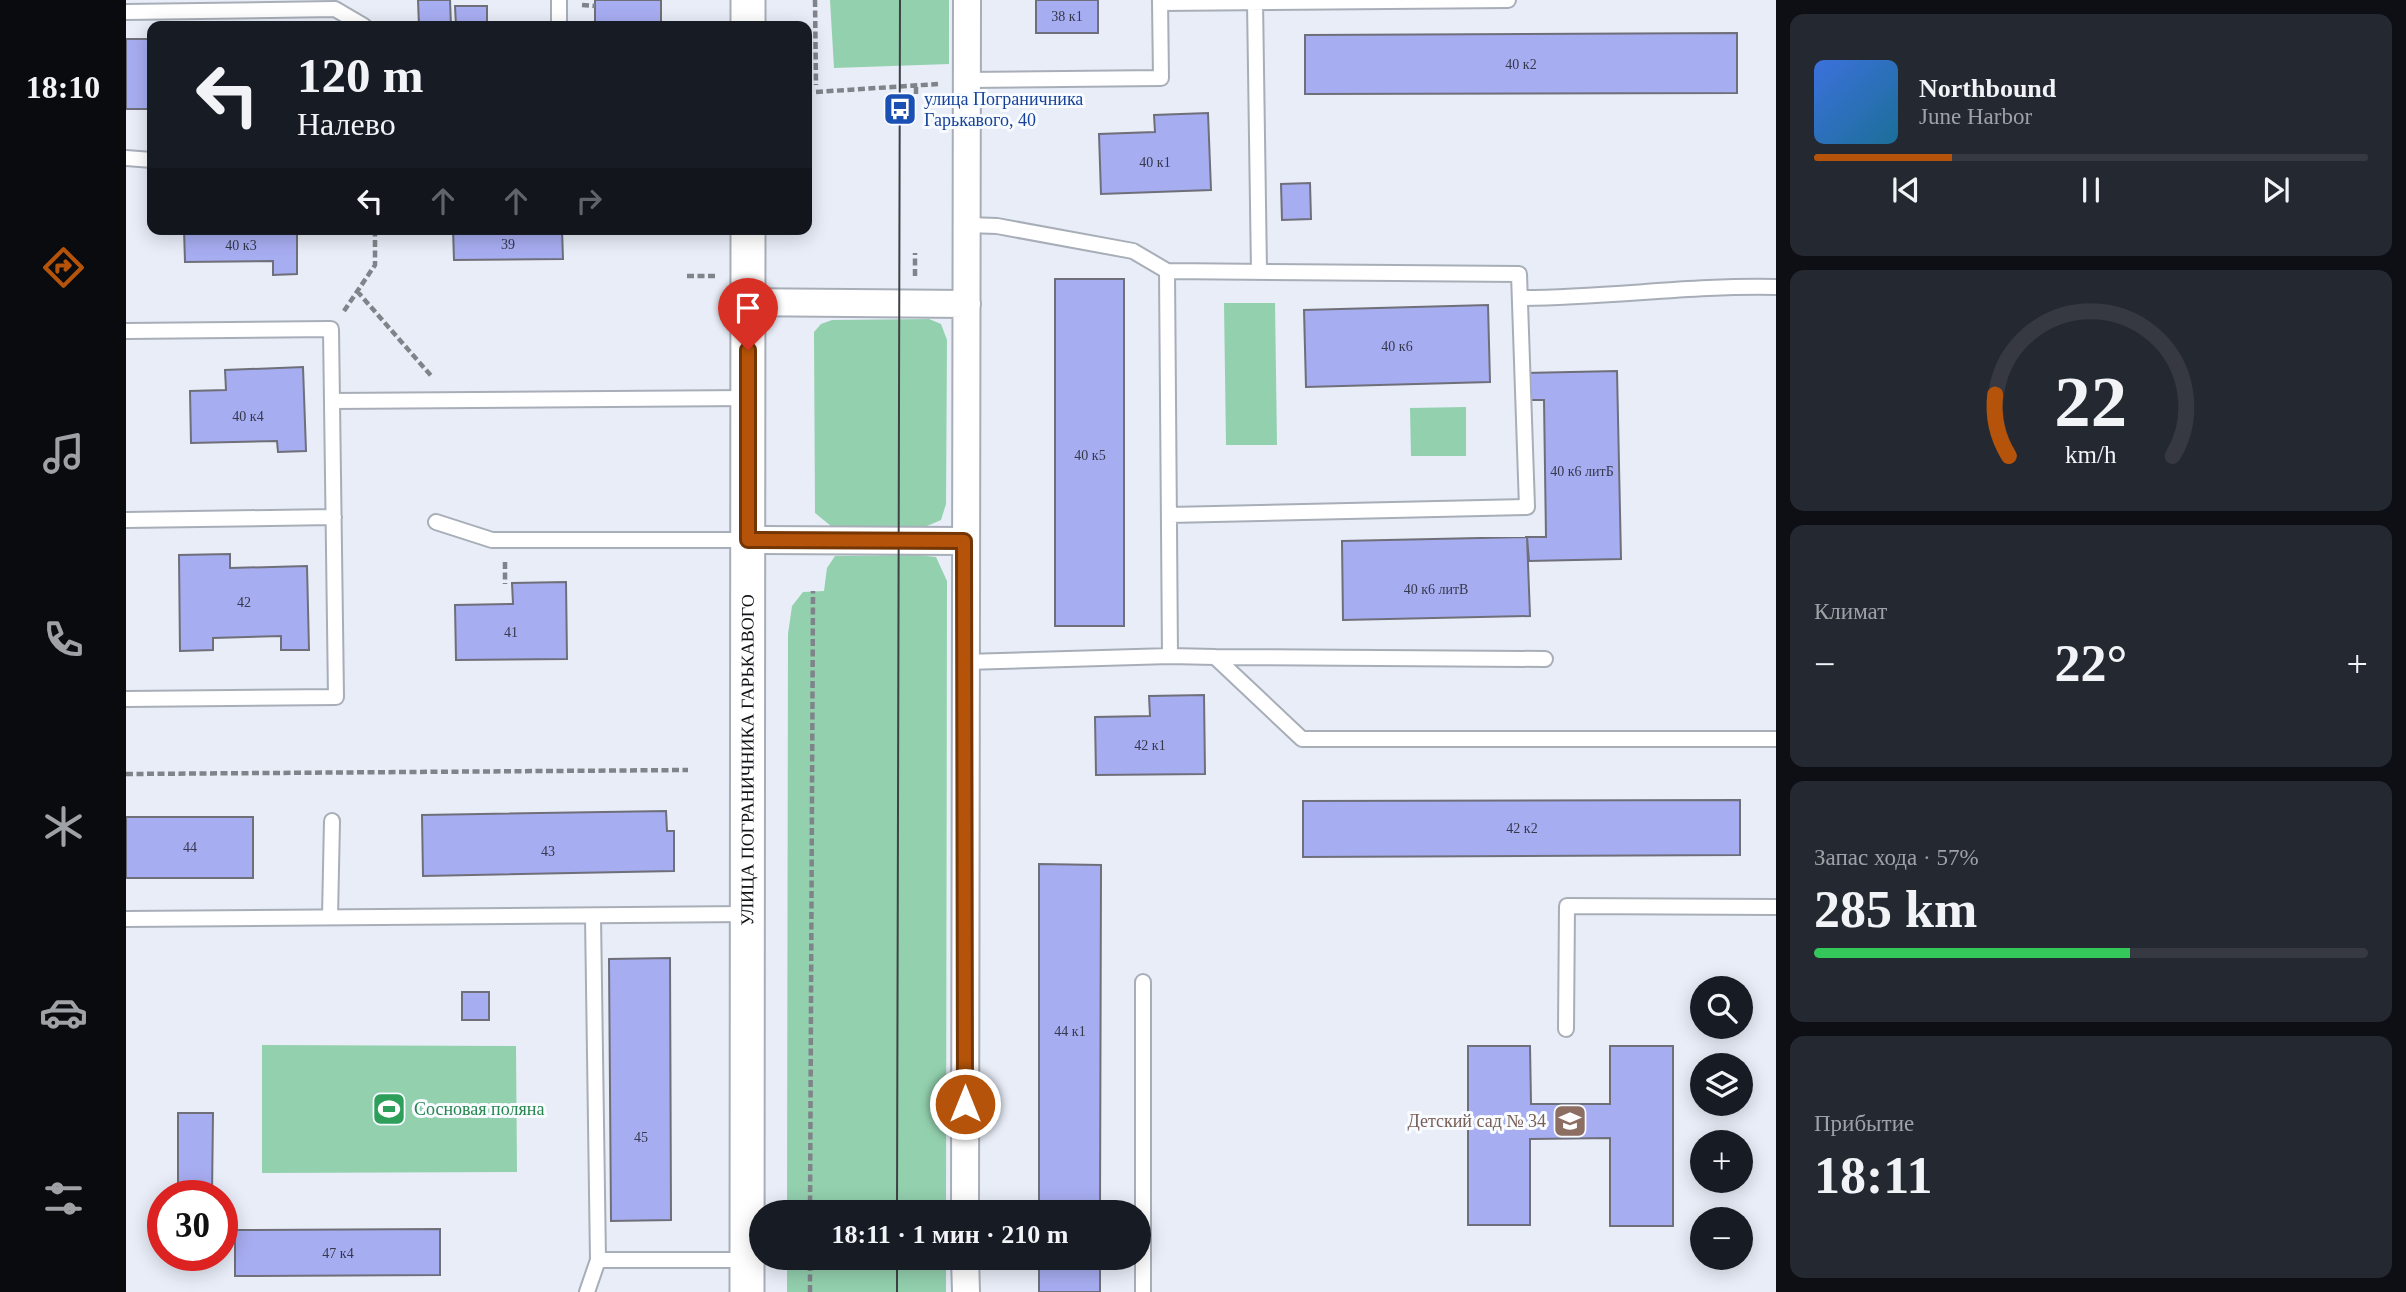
<!DOCTYPE html>
<html lang="ru">
<meta charset="utf-8">
<style>
body{margin:0;font-family:Georgia,serif;background:#242831;color:#f1f3f6;height:100vh;display:flex;flex-direction:column;font-size:26px;white-space:nowrap}
*{box-sizing:border-box;margin:0}
p{font-size:23px;color:#9ea1a6}
.icon{flex:none;width:38px;height:38px;fill:none;stroke:currentColor;stroke-width:2;stroke-linecap:round;stroke-linejoin:round}
.map{position:relative;flex:1;overflow:hidden}
.panel{display:flex;flex-direction:column;gap:14px;padding:14px;background:#0d0f14;width:630px}
.panel>*{flex:none}
.top-card{position:absolute;left:21px;top:21px;width:665px;height:214px;border-radius:14px;box-shadow:0 4px 18px #0003;background:#171b24;color:#f1f3f6;overflow:hidden}
.buttons{position:absolute;left:1564px;top:976px;display:grid;gap:14px}
.buttons a{display:grid;place-items:center;width:63px;height:63px;border-radius:50%;background:#171b24;box-shadow:0 4px 18px #0003;font-size:35px}
.speed{position:absolute;left:21px;top:1180px;display:flex;gap:14px;font-size:35px;font-weight:700;text-align:center}
.speed>*{display:grid;place-content:center;width:91px;height:91px;border-radius:50%;background:#171b24;box-shadow:0 4px 18px #0003;line-height:1}
.speed .limit{border:10px solid #d22;background:#fff;color:#111}
.pin{position:absolute;display:grid;place-items:center;width:60px;height:60px;color:#fff;margin:-72px -30px;border-radius:50% 50% 50% 0;rotate:-45deg;box-shadow:0 0 7px #0007}
.pin .icon{rotate:45deg}
.me{position:absolute;width:77px;margin:-38px;rotate:0deg;stroke-linejoin:round;filter:drop-shadow(0 0 5px #0008)}
.turn{display:flex;align-items:center;gap:24px;height:147px;padding:0 35px;font-size:32px}
.turn .icon{width:91px;height:91px;stroke-width:2.5}
.turn b{display:block;font-size:49px;line-height:60px}
.lanes{display:flex;align-items:center;height:66px;padding:0 35px;background:#0003;justify-content:center;gap:35px;direction:ltr}
.lanes .off{opacity:.35}
.big{font-size:52px;font-weight:800;line-height:1.1}
.panel .widget{flex:1;display:flex;flex-direction:column;justify-content:center;gap:10px;min-width:0;padding:0 24px;border-radius:14px;background:#242831}
.panel .dial{align-items:center;gap:0}
.dial svg{height:182px;overflow:visible;fill:none;stroke:#363941;stroke-width:7;stroke-linecap:round;text-anchor:middle}
.dial text{fill:#f1f3f6;stroke:none}
.song{display:flex;align-items:center;gap:21px}
.cover{width:84px;height:84px;border-radius:10px;background:linear-gradient(135deg,hsl(220 70% 55%),hsl(200 70% 35%))}
.played{height:7px;border-radius:4px;background:linear-gradient(90deg,#b45309 25%,#363941 25%)}
.keys{display:flex;justify-content:space-around;direction:ltr}
.heat{display:flex;justify-content:space-between;align-items:center;font-size:38px;direction:ltr}
.charge{height:10px;border-radius:5px;background:linear-gradient(90deg,#34c759 57%,#363941 0)}
.trip{position:absolute;left:623px;top:1200px;width:402px;height:70px;border-radius:35px;background:#171b24;box-shadow:0 4px 18px #0003;font-weight:800;line-height:70px;text-align:center}
main{display:flex;flex:1;min-height:0}
.dock{display:flex;flex-direction:column;width:126px;justify-content:space-around;align-items:center;background:#090b0e;color:#9ea1a6}
.dock .icon{width:49px;height:49px}
.dock .on{color:#b45309}
.dock b{font-size:32px;color:#f1f3f6}
.map>svg:first-child{display:block}
.green{fill:#93d0ae}
.building{fill:#a7adf1;stroke:#6e6f79;stroke-width:2}
.lines{fill:none;stroke-linecap:round;stroke-linejoin:round}
.service-casing{stroke:#a8aeb8;stroke-width:18}
.minor-casing{stroke:#a8aeb8;stroke-width:30}
.tertiary-casing{stroke:#a8aeb8;stroke-width:37}
.path{stroke:#7f838a;stroke-width:4.5;stroke-dasharray:7 3.5;stroke-linecap:butt}
.service{stroke:#fff;stroke-width:14}
.minor{stroke:#fff;stroke-width:26}
.tertiary{stroke:#fff;stroke-width:33}
.tram{stroke:#3e4145;stroke-width:2}
.route-casing{stroke:#753606;stroke-width:18}
.route{stroke:#b45309;stroke-width:12}
.labels{text-anchor:middle;dominant-baseline:central;stroke-width:6;stroke-linejoin:round;paint-order:stroke}
.number-label{font-size:14px;fill:#35384b}
.transit-label{font-size:18px;fill:#164399;stroke:#f8fbff;text-anchor:start}
.street-label{font-size:18px;fill:#0f1114;stroke:#f8fbff}
.leisure-label{font-size:18px;fill:#27864d;stroke:#f8fbff;text-anchor:start}
.education-label{font-size:18px;fill:#785e54;stroke:#f8fbff;text-anchor:end}
</style>
<main>
<nav class="dock">
<b>18:10</b>
<svg class="icon on" aria-label="directions" viewBox="0 0 24 24"><path d="M12 3l9 9-9 9-9-9zM9 14v-3h6M13 9l2 2-2 2"/></svg>
<svg class="icon" aria-label="music" viewBox="0 0 24 24"><path d="M9 18V5l10-2v13"/><circle cx="6" cy="18" r="3"/><circle cx="16" cy="16" r="3"/></svg>
<svg class="icon" aria-label="phone" viewBox="0 0 24 24"><path d="M5 4h4l2 5-3 2q2 4 5 5l2-3 5 2v4C11 20 4 13 5 4z"/></svg>
<svg class="icon" aria-label="climate" viewBox="0 0 24 24"><path d="M12 3v18M4 7l16 10M4 17L20 7"/></svg>
<svg class="icon" aria-label="car" viewBox="0 0 24 24"><path d="M5 17H2v-5l4-1 3-4h7l3 4 3 1v5h-3M9 17h6M6 11h13"/><circle cx="7" cy="17" r="2"/><circle cx="17" cy="17" r="2"/></svg>
<svg class="icon" aria-label="filters" viewBox="0 0 24 24"><path d="M4 7h16M4 17h16"/><circle cx="9" cy="7" r="2"/><circle cx="15" cy="17" r="2"/></svg>
</nav>
<div class="map">
<svg width="1650" height="1292" viewBox="0 0 1650 1292">
<rect width="100%" height="100%" fill="#e8edf8"/>
<path class="green" d="M704,0h119v64l-115,4z
M1098,303h51l2,142h-51z
M803,319l12,5 6,16 -1,164 -5,16 -14,6h-96l-16,-13 -1,-181 7,-8 11,-4z
M1340,407v49h-55l-1,-48z
M790,555l20,2 11,24 -1,632h-159l1,-579 4,-28 11,-14 21,-1 3,-23 8,-12z
M136,1045l254,1 1,126 -255,1z
M661,1258h159v34h-159z"/>
<path class="building" d="M292,0h32l1,26h-32z
M469,0h66v26h-66z
M910,0h62v33h-62z
M329,6h32v20h-31z
M1611,33v60l-432,1v-59z
M0,39h26v70h-26z
M1082,113l3,77 -110,4 -2,-60 56,-2 -1,-17z
M1184,183l1,36 -29,1 -1,-36z
M58,229h113v45l-24,1v-14l-88,1z
M327,229h109l1,30 -109,1z
M929,279h69v347h-69z
M1362,305l2,77 -184,5 -2,-77z
M177,367l3,84 -28,1 -1,-11 -86,2 -1,-52 36,-1 -1,-20z
M1491,371l4,188 -92,2 -2,-24h19l-2,-137h-17l-3,-27z
M1401,537l3,79 -187,4 -1,-79z
M104,554v14l77,-2 2,84h-28v-14l-68,2v12l-33,1 -1,-96z
M440,582l1,77 -111,1 -1,-55 58,-1 -1,-21z
M1078,695l1,79 -109,1 -1,-58 55,-1 -1,-20z
M1614,800v55l-437,2v-56z
M540,811l1,20h7v40l-251,5 -1,-61z
M0,817h127v61h-127z
M913,864l62,1 -1,348h-61z
M544,958l1,262 -60,1 -2,-262z
M336,992h27v28h-27z
M1342,1046h62l1,58h79v-58h63v180h-63v-88l-80,1v86h-62z
M52,1113h35l-1,82h-34z
M314,1229v46l-205,1v-46z
M913,1258h61v34h-61z"/>
<g class="lines">
<defs>
<path id="service" d="M433,0v26
M1129,2l4,269
M1034,3l348,-3
M0,12l209,-3 29,17
M841,80l194,-2 -1,-78
M0,158l26,2
M841,225l30,1 136,25 34,20 3,385
M1041,271l352,3 8,233 -358,8
M1394,298c86,0 171,-13 256,-11
M0,331l205,-2 5,368 -210,2
M206,401l415,-3
M0,520l208,-3
M310,522l56,18h256
M1089,657l330,2
M839,662l205,-6 45,1 87,82h474
M204,917l2,-96
M0,919l621,-5
M1017,982v310
M1440,1029l1,-123 209,1
M472,1260h149
M461,1292l11,-32 -5,-344"/>
<path id="minor" d="M622,302l219,2
M622,540l216,1
M839,1213l2,-1213
M839,1258l1,34"/>
<g id="tertiary">
<path d="M622,26v-26"/>
<path id="s1" d="M621,1292l1,-1063"/>
</g>
</defs>
<use href="#service" class="service-casing"/>
<use href="#minor" class="minor-casing"/>
<use href="#tertiary" class="tertiary-casing"/>
<path class="path" d="M689,0l1,85
M456,5l13,1
M690,92l122,-8
M790,94v-7
M561,276h28
M789,276v-23
M231,291l76,87
M218,311l31,-46v-36
M379,562v22
M0,774l562,-4
M684,1213l3,-622
M684,1292v-34"/>
<use href="#service" class="service"/>
<use href="#minor" class="minor"/>
<use href="#tertiary" class="tertiary"/>
<path class="tram" d="M771,1213l3,-1213
M771,1292v-34"/>
</g>
<g class="lines">
<defs>
<path id="route" d="M622,350v190l216,1 1,563"/>
</defs>
<use href="#route" class="route-casing"/>
<use href="#route" class="route"/>
</g>
<defs>
<symbol id="bus-square" viewBox="-11 -11 22 22"><rect x="-9" y="-9" width="18" height="18" rx="4" fill="#1a4fb4" stroke="#f8fbff"/><path d="M-5-6H5V4H4V6H2V4H-2V6H-4V4H-5ZM-3.5-4V0h7V-4ZM-3.5 1.2v1.5H-2V1.2ZM2 1.2v1.5H3.5V1.2Z" fill="#fff"/></symbol>
<symbol id="stadium-square" viewBox="-11 -11 22 22"><rect x="-9" y="-9" width="18" height="18" rx="4" fill="#2e9e5b" stroke="#f8fbff"/><path d="M0-5a6.5 5 0 1 0 0 10a6.5 5 0 1 0 0-10ZM-3.5-1.8h7v3.6h-7Z" fill="#fff"/></symbol>
<symbol id="school-square" viewBox="-11 -11 22 22"><rect x="-9" y="-9" width="18" height="18" rx="4" fill="#8d6e63" stroke="#f8fbff"/><path d="M0-5L7-2L0 1L-7-2ZM-4 1L0 2.5L4 1V4Q0 6-4 4Z" fill="#fff"/></symbol>
</defs>
<g fill-rule="evenodd">
<use href="#bus-square" x="755" y="90" width="38" height="38"/>
<use href="#stadium-square" x="244" y="1090" width="38" height="38"/>
<use href="#school-square" x="1425" y="1102" width="38" height="38"/>
</g>
<g class="labels">
<g class="number-label">
<text x="941" y="16">38 к1</text>
<text x="1395" y="64">40 к2</text>
<text x="1029" y="162">40 к1</text>
<text x="382" y="244">39</text>
<text x="115" y="245">40 к3</text>
<text x="1271" y="346">40 к6</text>
<text x="122" y="416">40 к4</text>
<text x="964" y="455">40 к5</text>
<text x="1456" y="471">40 к6 литБ</text>
<text x="1310" y="589">40 к6 литВ</text>
<text x="118" y="602">42</text>
<text x="385" y="632">41</text>
<text x="1024" y="745">42 к1</text>
<text x="1396" y="828">42 к2</text>
<text x="64" y="847">44</text>
<text x="422" y="851">43</text>
<text x="944" y="1031">44 к1</text>
<text x="515" y="1137">45</text>
<text x="212" y="1253">47 к4</text>
</g>
<g class="transit-label">
<text x="798" y="99">улица Пограничника<tspan x="798" dy="21">Гарькавого, 40</tspan></text>
</g>
<g class="street-label">
<text stroke="none"><textPath href="#s1" startOffset="532">УЛИЦА ПОГРАНИЧНИКА ГАРЬКАВОГО</textPath></text>
</g>
<g class="leisure-label">
<text x="288" y="1109">Сосновая поляна</text>
</g>
<g class="education-label">
<text x="1420" y="1121">Детский сад № 34</text>
</g>
</g>
</svg>
<div class="buttons">
<a><svg class="icon" aria-label="search" viewBox="0 0 24 24"><circle cx="10" cy="10" r="6"/><path d="M15 15l6 6"/></svg></a>
<a><svg class="icon" aria-label="layers" viewBox="0 0 24 24"><path d="M12 4l9 5-9 5-9-5zM3 14l9 5 9-5"/></svg></a>
<a>+</a>
<a>−</a>
</div>
<div class="speed"><div class="limit">30</div></div>
<div class="pin" style="left:622px;top:350px;background:#d93025"><svg class="icon" aria-label="arrive" viewBox="0 0 24 24"><path d="M6 21V4h12l-3 4 3 4H6"/></svg></div>
<svg class="me" style="left:839px;top:1104px" viewBox="-20 -20 40 40"><circle r="17" fill="#b45309" stroke="#fff" stroke-width="3"/><path d="M0-11L8 9 0 5-8 9z" fill="#fff"/></svg>
<div class="trip">18:11 · 1 мин · 210 m</div>
<div class="top-card">
<div class="turn"><svg class="icon" aria-label="left" viewBox="0 0 24 24"><path d="M17 20v-9H6M10 6l-5 5 5 5"/></svg><div><b>120 m</b>Налево</div></div>
<div class="lanes"><svg class="icon" aria-label="left" viewBox="0 0 24 24"><path d="M17 20v-9H6M10 6l-5 5 5 5"/></svg><svg class="icon off" aria-label="ahead" viewBox="0 0 24 24"><path d="M12 20V5M6 11l6-6 6 6"/></svg><svg class="icon off" aria-label="ahead" viewBox="0 0 24 24"><path d="M12 20V5M6 11l6-6 6 6"/></svg><svg class="icon off" aria-label="right" viewBox="0 0 24 24"><path d="M7 20v-9h11M14 6l5 5-5 5"/></svg></div>
</div>
</div>
<section class="panel">
<div class="widget">
<div class="song"><i class="cover"></i><div><b>Northbound</b><p>June Harbor</p></div></div>
<div class="played"></div>
<div class="keys"><svg class="icon" aria-label="previous" viewBox="0 0 24 24"><path d="M18 5L8 12l10 7zM5 5v14"/></svg><svg class="icon" aria-label="pause" viewBox="0 0 24 24"><path d="M8 5v14M16 5v14"/></svg><svg class="icon" aria-label="next" viewBox="0 0 24 24"><path d="M6 5l10 7-10 7zM19 5v14"/></svg></div>
</div>
<div class="widget dial"><svg viewBox="0 0 100 80">
<path d="M14 69A42 42 0 1 1 86 69"/>
<path d="M14 69A42 42 0 0 1 8 42" stroke="#b45309"/>
<text x="50" y="56" font-size="32" font-weight="700">22</text>
<text x="50" y="72" font-size="11">km/h</text>
</svg></div>
<div class="widget"><p>Климат</p>
<div class="heat"><a>−</a><b class="big">22°</b><a>+</a></div>
</div>
<div class="widget"><p>Запас хода · 57%</p><b class="big">285 km</b><div class="charge"></div></div>
<div class="widget"><p>Прибытие</p><b class="big">18:11</b></div>
</section>
</main>
